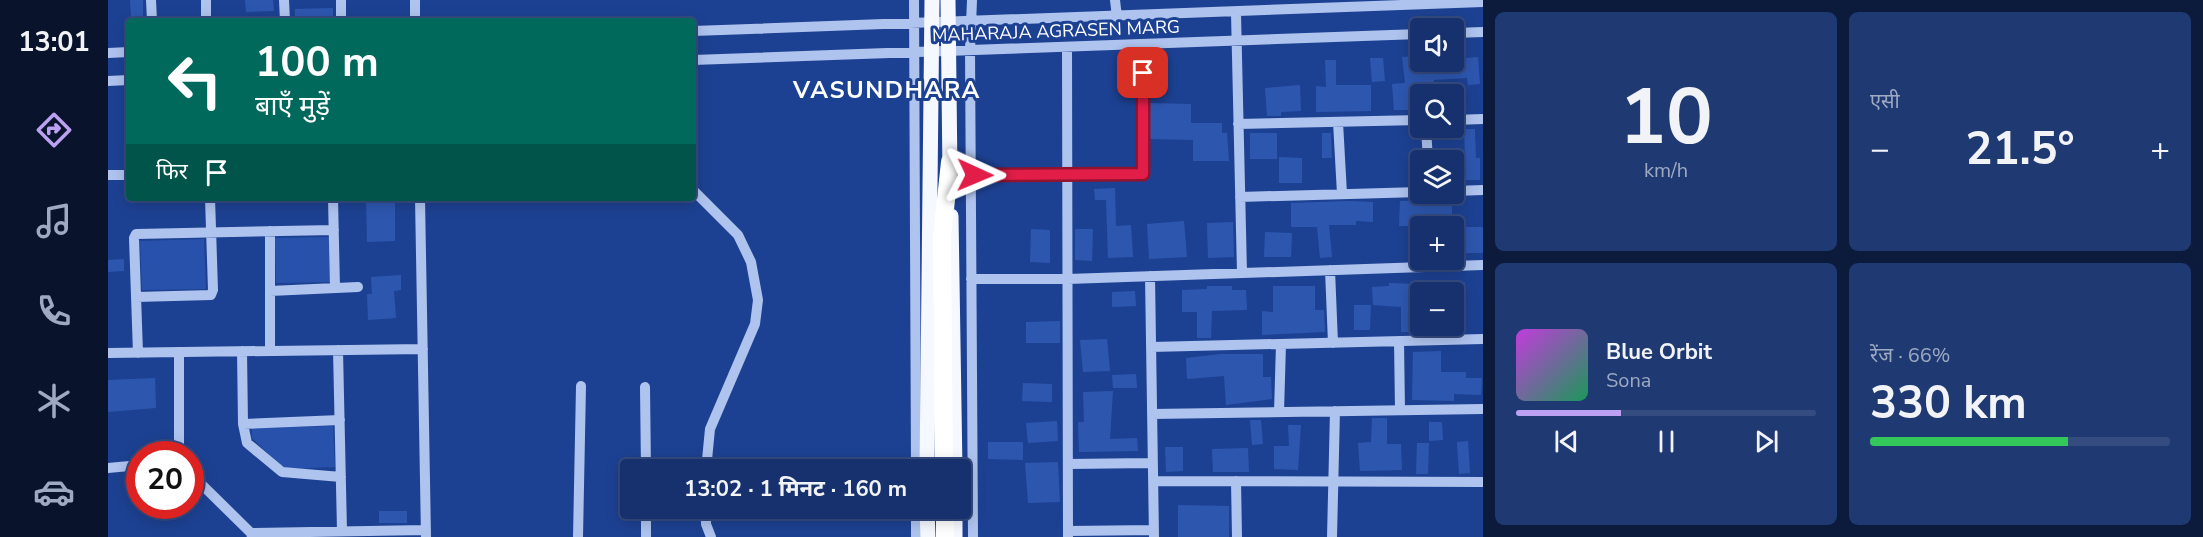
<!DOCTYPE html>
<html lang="hi">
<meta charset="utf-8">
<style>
body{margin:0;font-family:"Nunito Sans","Noto Sans Devanagari",sans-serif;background:#1f3973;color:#f1f3f6;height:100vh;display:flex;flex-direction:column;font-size:22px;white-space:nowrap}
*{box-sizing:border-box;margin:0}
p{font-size:20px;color:#9ea9c2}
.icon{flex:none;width:33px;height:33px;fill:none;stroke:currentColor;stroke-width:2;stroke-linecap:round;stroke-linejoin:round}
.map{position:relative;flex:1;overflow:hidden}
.drawer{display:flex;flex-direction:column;gap:12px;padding:12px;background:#0c1b3c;width:720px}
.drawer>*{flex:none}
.guide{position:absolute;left:18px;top:18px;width:570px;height:183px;border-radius:6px;box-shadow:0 3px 15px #0003,0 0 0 2px #354c81;background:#00695c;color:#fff;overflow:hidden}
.controls{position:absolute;left:1302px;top:18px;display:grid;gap:12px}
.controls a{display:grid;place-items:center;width:54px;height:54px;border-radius:6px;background:#16316e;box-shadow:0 3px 15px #0003,0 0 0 2px #354c81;font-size:30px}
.speed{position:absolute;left:18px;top:441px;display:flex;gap:12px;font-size:30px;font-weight:700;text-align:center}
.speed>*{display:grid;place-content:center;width:78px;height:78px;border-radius:50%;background:#16316e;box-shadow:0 3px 15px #0003,0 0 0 2px #354c81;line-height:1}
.speed .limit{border:9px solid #d22;background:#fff;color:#111}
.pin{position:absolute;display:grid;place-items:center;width:51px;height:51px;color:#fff;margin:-26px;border-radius:12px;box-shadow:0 3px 9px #0006}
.me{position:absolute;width:66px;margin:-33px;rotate:91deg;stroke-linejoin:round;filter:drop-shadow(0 0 4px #0008)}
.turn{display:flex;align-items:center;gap:21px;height:126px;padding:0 30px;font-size:27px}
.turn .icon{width:78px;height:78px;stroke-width:2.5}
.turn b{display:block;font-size:42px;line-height:51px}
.then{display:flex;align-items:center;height:57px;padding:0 30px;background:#0003;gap:12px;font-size:22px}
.big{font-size:45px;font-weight:700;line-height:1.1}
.drawer .widget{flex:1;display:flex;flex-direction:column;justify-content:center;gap:9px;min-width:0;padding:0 21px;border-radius:9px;background:#1f3973}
.drawer .dial{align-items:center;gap:0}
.dial b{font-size:78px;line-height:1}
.song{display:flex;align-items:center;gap:18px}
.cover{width:72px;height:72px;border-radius:9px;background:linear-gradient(135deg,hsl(290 70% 55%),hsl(150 70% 35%))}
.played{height:6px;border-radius:3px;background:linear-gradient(90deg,#bca0f2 35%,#354c81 35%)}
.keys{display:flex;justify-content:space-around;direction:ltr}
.heat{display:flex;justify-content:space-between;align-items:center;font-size:33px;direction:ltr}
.charge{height:9px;border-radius:4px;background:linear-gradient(90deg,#34c759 66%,#354c81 0)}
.drawer .tiles{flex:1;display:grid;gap:12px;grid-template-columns:repeat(2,1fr)}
.trip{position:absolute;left:512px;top:459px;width:351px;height:60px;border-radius:6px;background:#16316e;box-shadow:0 3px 15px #0003,0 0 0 2px #354c81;font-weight:700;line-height:60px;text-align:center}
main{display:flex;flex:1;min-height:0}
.menu{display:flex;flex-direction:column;width:108px;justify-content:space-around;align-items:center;background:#09142c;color:#9ea9c2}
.menu .icon{width:42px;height:42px}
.menu .active{color:#bca0f2}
.menu b{font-size:27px;color:#f1f3f6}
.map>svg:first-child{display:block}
.green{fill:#2751ab}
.building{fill:#2d57af}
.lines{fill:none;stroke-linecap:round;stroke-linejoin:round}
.minor{stroke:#aec3ee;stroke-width:10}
.major{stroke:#f5f8ff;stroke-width:15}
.highway{stroke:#fff;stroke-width:18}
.route-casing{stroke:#92132f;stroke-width:15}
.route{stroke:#e11d48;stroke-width:10}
.labels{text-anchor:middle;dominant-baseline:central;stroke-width:6;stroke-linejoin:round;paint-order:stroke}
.street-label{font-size:18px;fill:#fff;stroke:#1d4192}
.district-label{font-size:24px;font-weight:bold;letter-spacing:1.5px;fill:#fff;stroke:#1d4192}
</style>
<main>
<nav class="menu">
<b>13:01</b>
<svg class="icon active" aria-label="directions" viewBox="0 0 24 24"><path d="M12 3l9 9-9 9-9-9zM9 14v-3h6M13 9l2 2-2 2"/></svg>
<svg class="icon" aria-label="music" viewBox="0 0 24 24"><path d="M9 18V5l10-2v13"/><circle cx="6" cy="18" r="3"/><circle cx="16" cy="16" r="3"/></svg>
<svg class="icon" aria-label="phone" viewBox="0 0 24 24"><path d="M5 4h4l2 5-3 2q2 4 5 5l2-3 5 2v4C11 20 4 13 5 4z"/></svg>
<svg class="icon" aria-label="climate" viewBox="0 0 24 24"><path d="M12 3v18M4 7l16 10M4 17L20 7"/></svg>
<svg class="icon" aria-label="car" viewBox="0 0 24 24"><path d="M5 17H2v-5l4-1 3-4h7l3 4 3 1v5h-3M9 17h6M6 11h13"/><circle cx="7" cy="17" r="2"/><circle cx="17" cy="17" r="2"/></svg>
</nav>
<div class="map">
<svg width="1375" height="537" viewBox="0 0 1375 537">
<rect width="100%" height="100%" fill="#1d4192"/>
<path class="green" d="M221,237l1,45 -54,1 -1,-45z
M96,239l2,50 -64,1 -2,-49z
M225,426l2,41 -51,2 -32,-31v-10z"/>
<path class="building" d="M22,0h13v17h-12z
M137,0h28l1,11 -28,1z
M225,8v13h-38v-12z
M1311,56v6h35v-3l24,-2 2,27 -12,1 -1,-7 -33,2 1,14h-15v16h-26l-2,-26 13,-1 -3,-26z
M1262,58h13l2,23 -13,1z
M1217,60h11v25h35v26l-55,1v-26l10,1z
M1192,85l1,26 -20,1v4h-14l-2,-28z
M1042,103l41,1v19h31v10h5l2,28h-36v-21l-43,-1z
M1356,129h11l1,29h4v22h-26v-23h11z
M1142,133h27v26h-27z
M1214,133h9l1,25h-10z
M1171,157l23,1v25h-23z
M1007,188l1,38 15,-1 2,32 -25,1 -2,-58h-11l-1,-11z
M258,198h29v43l-28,1z
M1344,200v25l-32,1v28h-8l-1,-28h-12l1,-25z
M1241,201l24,1v20l-17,-1v4h-27l3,32 -12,1 -3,-31h-26v-24z
M1076,221l3,36 -38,2 -2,-35z
M1125,222l1,35 -26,1 -1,-35z
M1357,227h18v26h-17z
M923,229l19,1v33l-20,-1z
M967,229h18l-1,32 -17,-1z
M1157,232l27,1 -1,24h-27z
M16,259v12l-16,1v-12z
M293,275v15l-7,1 2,27 -28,2 -1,-26h5l-1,-17z
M1333,282h24l-1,50h-10v-40h-13z
M1281,283l27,1v48h-15v-25l-28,-2 -1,-18 17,-1z
M1099,286h25v4h14l1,20 -35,1 -1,27h-14v-26h-15v-22l25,-1z
M1165,286h42v24h9l1,22 -63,3v-24l11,1z
M1027,291l1,15 -24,1v-15z
M1246,305h17l-1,25h-16z
M952,321v22h-34v-21z
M999,339l3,32 -27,1 -3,-32z
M1333,351v21h25v6h16l-1,17 -27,-1v7l-42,-1 1,-48z
M1112,354h43v23h8l1,22 -46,6 -2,-29 -37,3 -1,-21z
M1028,374l1,14h-24l-1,-13z
M47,378l1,30 -48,4v-32z
M915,383l29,1v18l-30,-1z
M1005,391l-3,48 27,-1 1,13 -59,1 -1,-30h6l-1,-30z
M1264,418h15v26h14l1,26 -42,1 -2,-28 13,-1z
M1142,420h11l2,24 -11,1z
M949,421l1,20 -30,2 -2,-20z
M1321,422h13l1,18 -14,1z
M1180,425h13l-3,45 -24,-1v-23h15z
M1360,441l2,32 -11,1 -2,-32z
M880,442h35v18l-35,-1z
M1309,443h12l-1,31h-12z
M1057,447h18v24l-17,1z
M1140,448l1,24h-36l-1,-23z
M950,462l2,40 -32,1 -3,-40z
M1070,505l51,1v31h-51z
M271,511h28v12h-28z"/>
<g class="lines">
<path class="minor" d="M43,0l1,21
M98,0v21
M176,0l1,21
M233,0v21
M806,0l2,470
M864,0l-2,50 3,487
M1007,0l2,17
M1128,13l6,260
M307,21v-21
M585,31l790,-29
M1346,33l29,-1
M959,47l1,490
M0,53l21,-1
M585,60l727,-26
M0,81l21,-1
M1346,120l29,-1
M1230,122l4,72
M1130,124l182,-4
M1318,128l2,32
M0,175h21
M862,175l173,-1v-101
M585,190l45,45 13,27 7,38 -3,24 -45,105 -4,41
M1346,191l29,-1
M1132,197l180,-5
M225,198l2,90
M312,198l6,339
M162,231v120
M1222,270l3,73
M1042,276l4,261
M863,279h97l415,-14
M162,291l88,-4
M28,297l75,-2 2,-5 -3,-92
M1291,341l1,69
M1043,347l332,-8
M230,350l4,181
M134,351l1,73 4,19 35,29 59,5
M0,353l315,-4
M30,353l-4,-115 2,-4 198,-4
M537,387l1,83
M1171,412l2,-68
M1044,414l331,-5
M135,424l97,-4
M71,454v-102
M960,464l84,-1
M0,468l32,-3
M82,473l61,60 1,4
M1045,481l330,1
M1128,481l1,56
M538,508v29
M598,508v16l5,13
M808,508v29
M960,531l86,-1
M143,533l175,-3
M470,537l3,-151
M1224,537l3,-126"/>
<path class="major" d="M840,0l2,174
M843,216l4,254
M819,470l5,-470
M819,508l1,29
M847,537v-29"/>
<path class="highway" d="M836,470l-2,-233 8,-75
M837,508v29"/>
</g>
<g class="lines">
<defs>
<path id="route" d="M867,175l168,-1v-101"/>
</defs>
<use href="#route" class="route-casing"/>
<use href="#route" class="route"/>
</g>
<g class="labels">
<g class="street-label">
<text transform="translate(948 31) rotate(-2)">MAHARAJA AGRASEN MARG</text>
</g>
<g class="district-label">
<text x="779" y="90">VASUNDHARA</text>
</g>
</g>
</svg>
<div class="controls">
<a><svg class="icon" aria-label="sound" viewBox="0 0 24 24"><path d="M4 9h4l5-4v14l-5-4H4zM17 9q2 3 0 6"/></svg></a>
<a><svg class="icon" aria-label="search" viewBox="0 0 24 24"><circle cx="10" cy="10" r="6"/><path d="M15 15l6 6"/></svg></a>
<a><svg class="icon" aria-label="layers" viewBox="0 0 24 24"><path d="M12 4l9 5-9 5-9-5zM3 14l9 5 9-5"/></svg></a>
<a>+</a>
<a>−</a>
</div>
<div class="speed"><div class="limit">20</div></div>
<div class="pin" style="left:1035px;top:73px;background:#d93025"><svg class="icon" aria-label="arrive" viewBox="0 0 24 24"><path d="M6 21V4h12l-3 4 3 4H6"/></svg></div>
<svg class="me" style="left:867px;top:175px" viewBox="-20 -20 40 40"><path d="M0-17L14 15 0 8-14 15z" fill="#e11d48" stroke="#fff" stroke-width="4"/></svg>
<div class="trip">13:02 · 1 मिनट · 160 m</div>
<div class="guide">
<div class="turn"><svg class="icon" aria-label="left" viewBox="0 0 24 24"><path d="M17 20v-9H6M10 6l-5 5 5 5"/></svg><div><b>100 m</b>बाएँ मुड़ें</div></div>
<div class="then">फिर<svg class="icon" aria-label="arrive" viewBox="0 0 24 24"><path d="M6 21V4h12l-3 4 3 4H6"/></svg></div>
</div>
</div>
<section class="drawer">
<div class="tiles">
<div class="widget dial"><b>10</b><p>km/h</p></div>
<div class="widget"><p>एसी</p>
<div class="heat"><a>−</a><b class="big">21.5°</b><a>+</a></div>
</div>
<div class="widget">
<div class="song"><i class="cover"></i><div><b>Blue Orbit</b><p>Sona</p></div></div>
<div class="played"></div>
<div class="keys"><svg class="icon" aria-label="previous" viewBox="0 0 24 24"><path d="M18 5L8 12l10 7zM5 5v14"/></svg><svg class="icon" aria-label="pause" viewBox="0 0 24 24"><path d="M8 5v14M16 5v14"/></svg><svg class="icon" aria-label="next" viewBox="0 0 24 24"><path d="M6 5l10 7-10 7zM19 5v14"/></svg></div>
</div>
<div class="widget"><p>रेंज · 66%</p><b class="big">330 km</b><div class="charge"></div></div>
</div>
</section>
</main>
